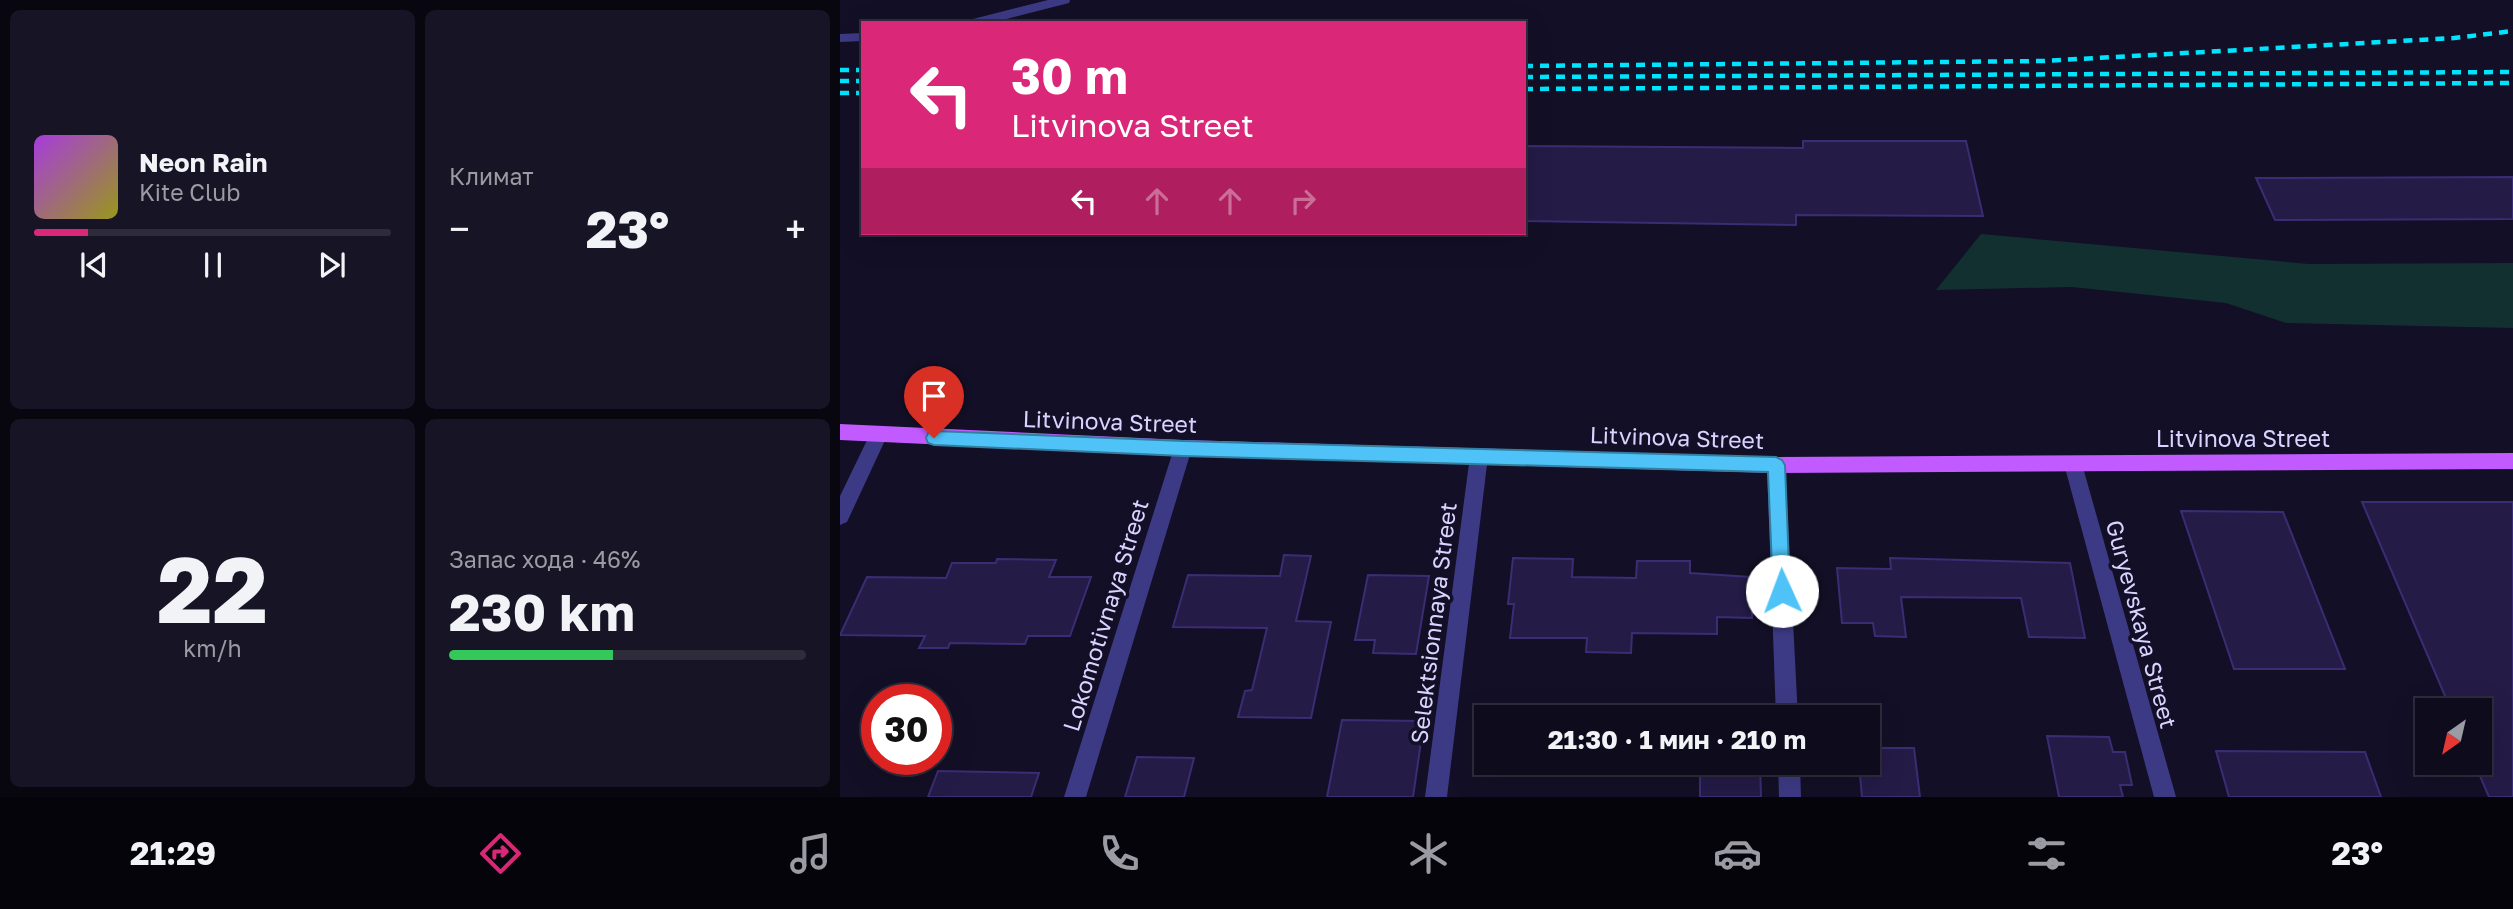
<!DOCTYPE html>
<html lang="ru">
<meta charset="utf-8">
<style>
body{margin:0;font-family:"Golos Text",sans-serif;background:#171425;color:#f1f3f6;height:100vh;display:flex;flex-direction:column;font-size:26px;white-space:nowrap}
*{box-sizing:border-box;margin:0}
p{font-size:23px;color:#9b9ba3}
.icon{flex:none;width:38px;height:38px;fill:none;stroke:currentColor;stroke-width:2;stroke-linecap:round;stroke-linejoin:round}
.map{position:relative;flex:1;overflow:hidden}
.drawer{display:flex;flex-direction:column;gap:10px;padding:10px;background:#08060f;width:840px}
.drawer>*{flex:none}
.hud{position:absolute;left:21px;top:21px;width:665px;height:214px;border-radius:0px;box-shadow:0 7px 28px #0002,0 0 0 2px #2e2b3b;background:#db2777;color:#fff;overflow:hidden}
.needle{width:46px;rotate:214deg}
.fabs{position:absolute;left:1575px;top:698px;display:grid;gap:14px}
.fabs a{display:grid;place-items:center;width:77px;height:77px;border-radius:0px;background:#0e0b1c;box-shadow:0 7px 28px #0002,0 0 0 2px #2e2b3b;font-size:35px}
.speed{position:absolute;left:21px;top:684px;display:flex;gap:14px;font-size:35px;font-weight:700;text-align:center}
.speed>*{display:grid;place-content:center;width:91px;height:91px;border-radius:50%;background:#0e0b1c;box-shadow:0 7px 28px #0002,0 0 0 2px #2e2b3b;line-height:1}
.speed .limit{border:10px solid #d22;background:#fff;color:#111}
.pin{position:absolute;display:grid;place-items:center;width:60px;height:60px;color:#fff;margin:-72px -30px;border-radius:50% 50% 50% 0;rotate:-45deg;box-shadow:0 0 7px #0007}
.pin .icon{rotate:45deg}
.me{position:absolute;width:77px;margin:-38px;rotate:358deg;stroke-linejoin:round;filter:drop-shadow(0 0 5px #0008)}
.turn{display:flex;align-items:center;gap:24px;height:147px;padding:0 35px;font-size:32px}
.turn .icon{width:91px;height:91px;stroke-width:2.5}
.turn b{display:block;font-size:49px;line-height:60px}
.lanes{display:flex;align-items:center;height:66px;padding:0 35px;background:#0003;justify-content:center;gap:35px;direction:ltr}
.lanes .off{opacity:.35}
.big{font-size:52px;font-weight:700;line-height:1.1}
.drawer .card{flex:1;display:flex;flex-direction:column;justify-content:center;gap:10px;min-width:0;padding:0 24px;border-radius:10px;background:#171425}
.drawer .dial{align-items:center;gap:0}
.dial b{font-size:91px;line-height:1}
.song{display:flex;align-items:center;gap:21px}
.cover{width:84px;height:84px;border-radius:10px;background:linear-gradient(135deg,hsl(280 70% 55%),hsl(60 70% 35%))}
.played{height:7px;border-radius:4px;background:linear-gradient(90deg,#db2777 15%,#2e2b3b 15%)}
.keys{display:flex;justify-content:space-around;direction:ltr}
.heat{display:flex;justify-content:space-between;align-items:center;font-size:38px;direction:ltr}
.charge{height:10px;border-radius:5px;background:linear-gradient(90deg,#34c759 46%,#2e2b3b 0)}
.drawer .tiles{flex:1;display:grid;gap:10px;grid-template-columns:repeat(2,1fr)}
.trip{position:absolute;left:634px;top:705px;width:406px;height:70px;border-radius:0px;background:#0e0b1c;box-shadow:0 7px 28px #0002,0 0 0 2px #2e2b3b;font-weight:700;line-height:70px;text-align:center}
.tabs{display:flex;height:112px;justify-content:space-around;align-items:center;background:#06040b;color:#9b9ba3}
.tabs .icon{width:49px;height:49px}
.tabs .active{color:#db2777}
.tabs b{font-size:32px;color:#f1f3f6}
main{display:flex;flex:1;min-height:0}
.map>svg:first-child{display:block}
.green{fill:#12302f}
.building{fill:#241b47;stroke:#3b2d73;stroke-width:2}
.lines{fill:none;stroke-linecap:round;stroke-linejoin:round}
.minor{fill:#3d3a85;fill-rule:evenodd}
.major{fill:#c25bff;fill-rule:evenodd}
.rail{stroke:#00e5ff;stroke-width:4.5;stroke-dasharray:9 7;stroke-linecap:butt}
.route{fill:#4fc3f7;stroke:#337fa1;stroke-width:2}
.labels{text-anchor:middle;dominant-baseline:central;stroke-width:7;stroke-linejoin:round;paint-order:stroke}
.street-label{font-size:23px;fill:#d9d4ff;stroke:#130f26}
</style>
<main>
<section class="drawer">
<div class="tiles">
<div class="card">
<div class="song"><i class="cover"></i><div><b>Neon Rain</b><p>Kite Club</p></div></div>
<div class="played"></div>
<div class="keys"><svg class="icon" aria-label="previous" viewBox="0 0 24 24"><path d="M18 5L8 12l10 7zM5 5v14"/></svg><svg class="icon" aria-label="pause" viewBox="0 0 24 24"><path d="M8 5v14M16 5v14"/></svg><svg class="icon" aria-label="next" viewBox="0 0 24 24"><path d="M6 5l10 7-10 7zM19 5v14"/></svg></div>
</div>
<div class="card"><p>Климат</p>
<div class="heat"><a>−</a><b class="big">23°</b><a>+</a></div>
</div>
<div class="card dial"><b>22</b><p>km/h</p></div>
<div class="card"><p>Запас хода · 46%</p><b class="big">230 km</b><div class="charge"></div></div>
</div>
</section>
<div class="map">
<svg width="1673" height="797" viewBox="0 0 1673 797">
<rect width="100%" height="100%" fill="#130f26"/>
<path class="green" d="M1141,234l328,30 204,-1v65l-227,-5 -60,-20 -154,-16 -136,3z"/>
<path class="building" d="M963,141h163l17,75 -187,-1v10l-272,-4v-75l279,2z
M1673,177v42l-238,1 -19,-42z
M1522,502h151v295h-24l-9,-21v-66h-29z
M1341,511l102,1 62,157h-111z
M444,555l27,1 -15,65 35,1 -20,96 -73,-1 7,-26 7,-1 15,-62 -94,-1 15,-52 92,1z
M673,558l60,1 -1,18 64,1 1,-17h53v12l61,4 1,41 -35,-1v17l-85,-1 -1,20 -45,-1 1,-14h-77l4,-34h-6z
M1050,558l180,5 15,75 -56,-1 -8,-39 -120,-1 5,40 -31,-1 -2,-13h-31l-5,-55 54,1z
M157,559l59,1 -7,17h42l-21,59h-42l-3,8 -75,-1 -2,5h-29l6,-12 -85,-1 27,-58 79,1 6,-15h44z
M528,575l61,1 -13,78 -43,-1 2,-13h-20z
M502,720l82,1 -11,76h-86z
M1207,736l62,1 4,15h12l7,33h-12l3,12h-64z
M1027,748h47l6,49h-58l-3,-34h8z
M1376,751l149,1 16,45h-152z
M297,757l57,1 -10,39h-59z
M860,763h60l1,34h-61z
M98,771l101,2 -8,24h-103z"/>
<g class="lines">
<path class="minor" d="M208,0h22l-1,3 -78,20h-23l1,-3z
M23,33v8l-23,1v-8z
M38,428l6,2 3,6 -40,86 -7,3v-29l32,-66z
M343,440l6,2 3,6 -106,349h-22l110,-349 3,-6z
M639,448l6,2 3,6 -41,341h-22l45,-341 3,-6z
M1233,456l6,2 3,6 94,333h-22l-90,-333 3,-6z
M936,457l6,2 3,6 13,253h-22l-9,-253 3,-6z
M938,763h22l1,34h-22z"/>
<path class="major" d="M0,424l343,16 593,17 737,-4v16l-737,4 -593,-17 -343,-16z"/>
<path class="rail" d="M684,66l519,-5 411,-23 59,-7
M0,70h23
M684,77l989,-5
M0,81h23
M684,89l989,-6
M0,93h23"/>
</g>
<path class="route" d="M94,431l249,10 593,16 6,3 3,5 5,126 -2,6 -6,3 -7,-3 -2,-6 -5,-119 -585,-16 -249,-11 -6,-2 -2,-5 2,-5z"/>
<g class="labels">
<g class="street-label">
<text transform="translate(270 421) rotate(2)">Litvinova Street</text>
<text transform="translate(837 437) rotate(2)">Litvinova Street</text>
<text x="1403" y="438">Litvinova Street</text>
<text transform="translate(265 615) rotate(-73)">Lokomotivnaya Street</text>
<text transform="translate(593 623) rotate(-83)">Selektsionnaya Street</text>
<text transform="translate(1302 624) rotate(75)">Guryevskaya Street</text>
</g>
</g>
</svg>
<div class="fabs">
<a><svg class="needle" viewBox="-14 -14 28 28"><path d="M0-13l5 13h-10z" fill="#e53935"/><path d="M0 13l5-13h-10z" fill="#9b9ba3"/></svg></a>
</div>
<div class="speed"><div class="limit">30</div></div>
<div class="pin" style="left:94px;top:438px;background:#d93025"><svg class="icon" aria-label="arrive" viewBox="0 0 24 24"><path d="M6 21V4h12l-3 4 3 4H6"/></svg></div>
<svg class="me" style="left:942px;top:591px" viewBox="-20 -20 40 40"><circle r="19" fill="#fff"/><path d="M0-13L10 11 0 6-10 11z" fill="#4fc3f7"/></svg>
<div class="trip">21:30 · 1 мин · 210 m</div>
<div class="hud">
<div class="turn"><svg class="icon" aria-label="left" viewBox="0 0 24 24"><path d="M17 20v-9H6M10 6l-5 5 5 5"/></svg><div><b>30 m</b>Litvinova Street</div></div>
<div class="lanes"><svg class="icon" aria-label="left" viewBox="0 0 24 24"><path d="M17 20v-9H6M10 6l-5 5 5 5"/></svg><svg class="icon off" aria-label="ahead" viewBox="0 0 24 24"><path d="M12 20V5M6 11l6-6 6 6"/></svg><svg class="icon off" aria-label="ahead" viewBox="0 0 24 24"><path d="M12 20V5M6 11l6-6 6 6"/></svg><svg class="icon off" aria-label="right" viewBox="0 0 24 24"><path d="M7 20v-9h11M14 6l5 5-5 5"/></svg></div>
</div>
</div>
</main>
<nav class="tabs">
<b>21:29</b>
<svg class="icon active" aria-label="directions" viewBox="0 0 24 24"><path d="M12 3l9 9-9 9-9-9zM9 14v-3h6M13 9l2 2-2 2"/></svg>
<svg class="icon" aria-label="music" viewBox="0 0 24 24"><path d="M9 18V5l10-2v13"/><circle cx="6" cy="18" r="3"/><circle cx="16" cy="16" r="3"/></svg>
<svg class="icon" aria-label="phone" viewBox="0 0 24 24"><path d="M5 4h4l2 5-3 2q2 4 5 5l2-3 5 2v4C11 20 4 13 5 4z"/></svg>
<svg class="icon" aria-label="climate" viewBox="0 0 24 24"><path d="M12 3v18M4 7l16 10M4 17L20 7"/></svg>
<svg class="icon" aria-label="car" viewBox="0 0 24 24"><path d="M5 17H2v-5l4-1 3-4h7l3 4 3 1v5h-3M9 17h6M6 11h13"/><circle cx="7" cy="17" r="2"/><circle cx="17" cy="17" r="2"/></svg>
<svg class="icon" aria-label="filters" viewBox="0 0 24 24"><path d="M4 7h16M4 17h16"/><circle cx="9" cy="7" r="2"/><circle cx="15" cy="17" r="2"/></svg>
<b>23°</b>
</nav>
